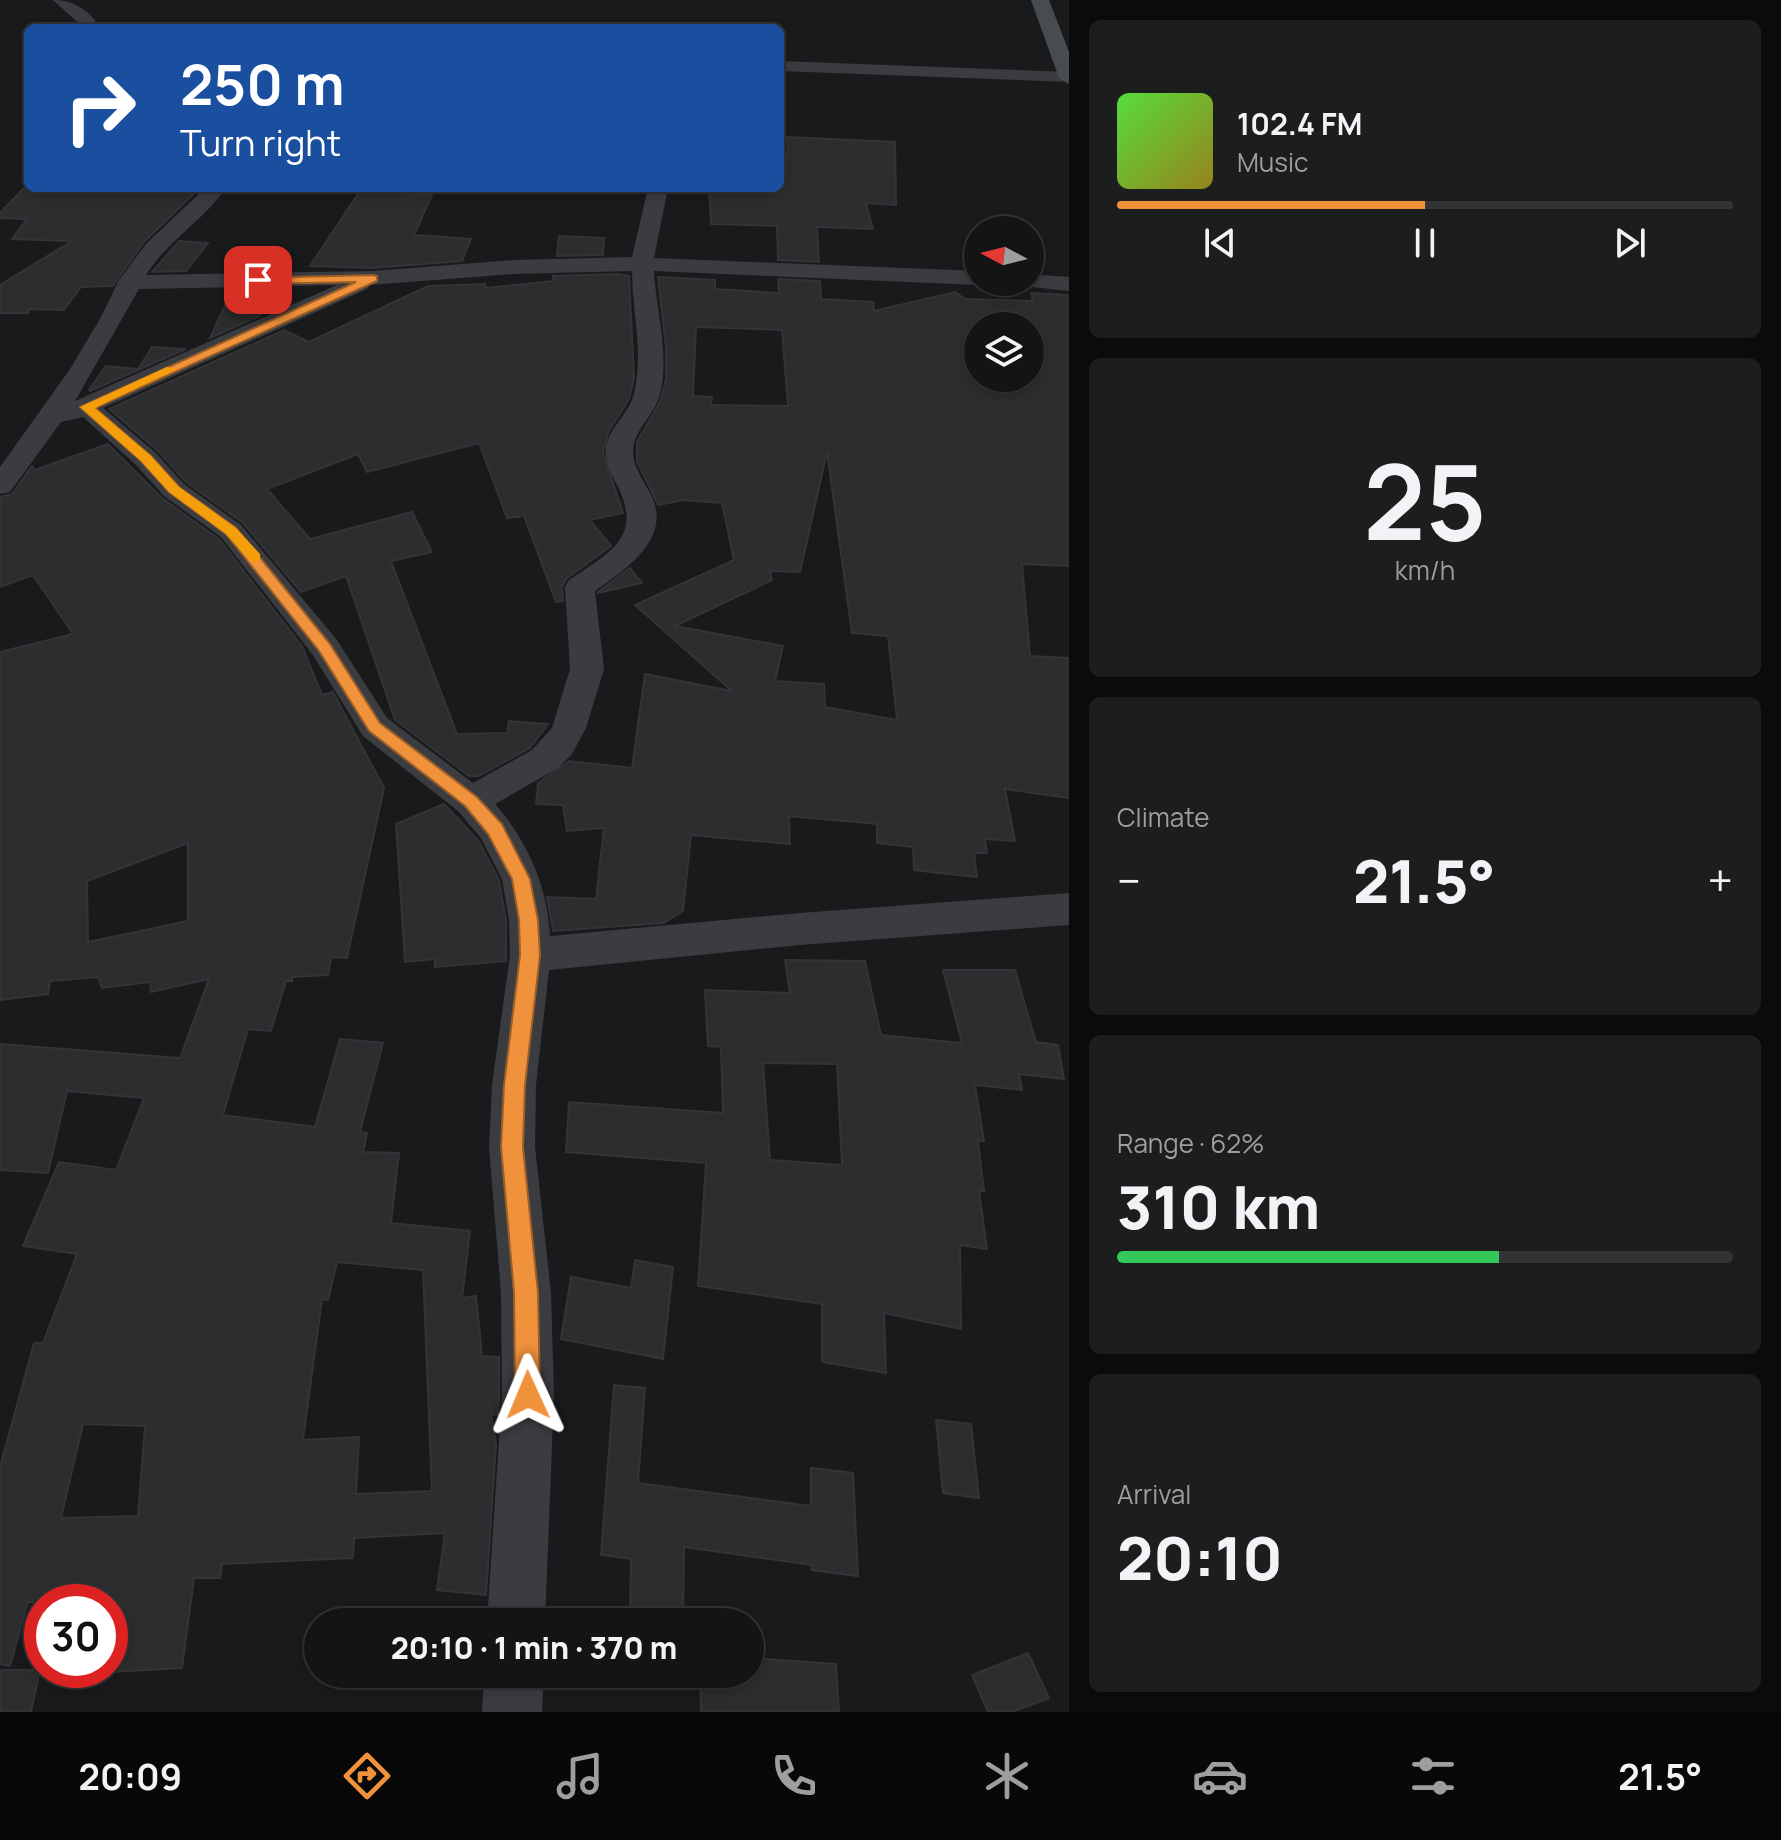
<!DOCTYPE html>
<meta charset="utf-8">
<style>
body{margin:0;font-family:Manrope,sans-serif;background:#1c1d1d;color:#f1f3f6;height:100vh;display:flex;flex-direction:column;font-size:30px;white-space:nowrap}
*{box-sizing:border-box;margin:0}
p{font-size:26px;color:#9d9ea0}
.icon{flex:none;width:44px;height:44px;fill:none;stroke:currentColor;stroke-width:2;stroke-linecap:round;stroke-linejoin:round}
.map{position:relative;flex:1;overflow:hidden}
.side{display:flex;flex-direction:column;gap:20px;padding:20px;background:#0a0b0b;width:712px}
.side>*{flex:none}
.top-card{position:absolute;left:24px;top:24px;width:760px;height:168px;border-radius:12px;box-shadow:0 4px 12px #0003,0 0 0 2px #323334;background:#1a4fa0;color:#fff;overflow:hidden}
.needle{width:52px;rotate:277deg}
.buttons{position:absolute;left:964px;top:216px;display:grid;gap:16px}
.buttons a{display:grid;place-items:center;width:80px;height:80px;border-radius:50%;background:#131414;box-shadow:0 4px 12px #0003,0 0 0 2px #323334;font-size:40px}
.speed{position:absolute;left:24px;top:1584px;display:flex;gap:16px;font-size:40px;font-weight:700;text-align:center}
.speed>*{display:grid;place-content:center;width:104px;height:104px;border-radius:50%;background:#131414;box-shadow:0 4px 12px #0003,0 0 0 2px #323334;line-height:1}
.speed .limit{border:12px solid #d22;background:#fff;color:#111}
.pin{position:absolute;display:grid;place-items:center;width:68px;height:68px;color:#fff;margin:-34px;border-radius:16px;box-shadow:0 4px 12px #0006}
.me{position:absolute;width:88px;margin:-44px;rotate:359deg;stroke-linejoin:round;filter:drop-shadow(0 0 6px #0008)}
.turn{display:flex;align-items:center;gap:28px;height:168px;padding:0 24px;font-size:36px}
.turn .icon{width:104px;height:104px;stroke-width:2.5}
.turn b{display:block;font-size:56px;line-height:68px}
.big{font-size:60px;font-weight:800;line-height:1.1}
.side .card{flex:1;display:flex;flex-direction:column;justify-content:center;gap:12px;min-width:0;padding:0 28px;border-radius:12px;background:#1c1d1d}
.side .dial{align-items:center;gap:0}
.dial b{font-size:104px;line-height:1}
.song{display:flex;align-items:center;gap:24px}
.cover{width:96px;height:96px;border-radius:12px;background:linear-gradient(135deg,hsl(110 70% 55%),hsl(50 70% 35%))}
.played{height:8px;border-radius:4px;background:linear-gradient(90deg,#f0913c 50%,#323334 50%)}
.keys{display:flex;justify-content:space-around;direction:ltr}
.heat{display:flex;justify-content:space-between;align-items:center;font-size:44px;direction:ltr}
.charge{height:12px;border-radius:6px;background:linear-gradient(90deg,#34c759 62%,#323334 0)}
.trip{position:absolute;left:304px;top:1608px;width:460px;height:80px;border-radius:40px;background:#131414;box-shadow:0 4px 12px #0003,0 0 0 2px #323334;font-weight:800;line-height:80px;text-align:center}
.menu{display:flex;height:128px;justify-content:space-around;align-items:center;background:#080808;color:#9d9ea0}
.menu .icon{width:56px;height:56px}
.menu .on{color:#f0913c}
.menu b{font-size:36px;color:#f1f3f6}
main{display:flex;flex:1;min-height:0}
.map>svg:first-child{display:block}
.building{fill:#2c2d2f;stroke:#333437;stroke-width:2;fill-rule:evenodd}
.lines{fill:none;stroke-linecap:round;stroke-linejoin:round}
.street{fill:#3a3c40;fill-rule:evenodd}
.secondary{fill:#484c50;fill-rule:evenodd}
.route{fill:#f0913c;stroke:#9c5e27;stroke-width:2}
.slow{fill:#f59e0b}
</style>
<main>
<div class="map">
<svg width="1069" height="1712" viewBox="0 0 1069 1712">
<rect width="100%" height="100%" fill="#191a1b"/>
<path class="building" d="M787,137l108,5 1,63 -30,-2 7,26 -56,-2 2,35 -41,-2 -1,-34 -66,-2 -2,-36h71v-35h8z
M24,188h111l63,2 -54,52 -31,44 -32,1 -17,23 -34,-1 -2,4h-28v-28l72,-44 -60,-2 15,-20 -27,-1v-5z
M360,191l72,4 -18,40 57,4 -9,22 -89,7 -63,-2z
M559,236l45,2 -1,17 -46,1z
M179,241l29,2 -22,28 -34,1z
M619,274l10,2 5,102 -5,21 -20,32 -6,21 20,61 -33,7 21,26 -45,33 -4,8 1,14 -7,1 -32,-86 -17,2 -28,-75 -112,29 -9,-18 -91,35 43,50 102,-27 20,40 -41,9 66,173 50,-1 2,-12 39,3 -18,24 -51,28h-10l-74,-56 -49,-144 -45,16 -58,-69 -57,-41 -28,-31 -49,-42 175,-79 25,12 119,-56 57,-2 1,4 67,-7v-5z
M658,277l57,3v9l64,4 -1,-14 42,2 1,18 52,3 1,9 81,-19 10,7 68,2 -2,-8 38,2v271l-47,-2 8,92 39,2v140l-64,-9 10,52 -30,-2 2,14h-13l3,24 -63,-7 -1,-23 -36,-4v-19l-88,-8 1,28 -99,-9 -8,76 -20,12 -110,8 -6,-34 49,2 8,-71 -37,3 -4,-26 -27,-1 2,-21 31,-22 63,7 13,-94 87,17 -97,-86 99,-45 -12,-57 -39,-3 -25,5 -21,-44v-19l23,-40 6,-23v-31zM978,326h52v52h-52zM696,327l86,3 6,76 -77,-1 1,-8 -19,-1zM827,452l25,181 36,3 9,84 -72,-13 -1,-23 -49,-3 8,-35 -108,-20 97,-46 -2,-9 30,1z
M272,289l-12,27 -50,22 22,-48z
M152,347l34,2 -96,42 -1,-1 17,-24 32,3z
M108,444l54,54 57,41 83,107 20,49 11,-3 51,96 -37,170 -16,-1 -3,18 -36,2v4h-6l-15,50 -23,-2 -25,86 92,12 25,-88 43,4 -23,89 7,1 -4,19 36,1 -8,70 79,8 -8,67 14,-2 6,60 17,1v38l-1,20 -7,-1 5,30 -10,151 -49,-5 8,-57 -91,5 -1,20 -131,6 -2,14h-26l-12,90 -72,4v-70h-82l-18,64 -10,-2v-197l34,-124h9l34,-89 -54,-8 36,-84 57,8 28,-72 -77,-7 -19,82 -48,-3v-126l180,14 29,-79 -58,13 -1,-10 -48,6 -4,-11 -48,4 -2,13 -48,6v-348l73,-18 -40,-59 -33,12v-90l12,-3 20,-28 3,4zM188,843v78l-100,21 -1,-61zM337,1262l86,8 9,221 -76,3 3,-57 -56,3 19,-141 6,1zM83,1424l62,2 -7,90 -77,2z
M630,568l12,15 -44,10v-1z
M444,804l34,36 21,40 7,40v41l-71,6v-8l-30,3 -9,-138z
M785,960l80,1 16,74 81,8 -19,-73h72l21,72 22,3 6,34 -45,-5 3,16 -47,-5 9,56h-6l6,50h-5l8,58 -27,-4 1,84 -77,-16 2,60 -64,-11v-58l-124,-18 8,-123 -140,-11 3,-50 154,11 -2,-66 -13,-1 -3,-56 85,3zM763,1063l74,1 5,101 -72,-5z
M635,1260l38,7 -10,92 -102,-20 10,-62 60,11z
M614,1385l31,3 -7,95 173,23v-38l42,5 5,103 -46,-6v-5l-128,-18 -1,75h-53l1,-63 -30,-4z
M936,1420l35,4 8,74 -36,-5z
M1028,1653l21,45 -37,14h-24l-16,-37z
M750,1658l86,6 3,48h-138l-1,-38h50z
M0,1670h40l-9,42h-31z"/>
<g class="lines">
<path class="street" d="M53,0c20,0 37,10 47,28h-16z
M780,61l288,11 1,10 -289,-11z
M205,188h21c-23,33 -59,53 -80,87l227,-4 140,-11 119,-3 16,-69h20l-14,70 324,13v11h9l-9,3 -324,-14c2,40 16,83 6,123 -5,21 -25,34 -27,55 -1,17 11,32 18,46 22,43 -25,74 -56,96l9,78 -18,59 -14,26 -14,14 -63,36c32,36 53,84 55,132l250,-23 269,-20v32l-269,20 -251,25 -13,115 -1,62 16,146 3,102 -9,227h-58l15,-227 -1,-102 -12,-146 3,-62 18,-130 -1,-35 -7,-41 -21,-41 -23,-27 -95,-75 -50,-81 -92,-118 -57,-41 -28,-31 -53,-48 -22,5 -51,70 -10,2v-27l70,-98 30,-50 18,-37 28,-38zM632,271c0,40 12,82 2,122 -4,20 -24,33 -28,54 -2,12 4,24 9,34 30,55 -3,70 -46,99l-4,7 5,82 -18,59 -20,22 -59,33 -86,-65 -50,-78 -96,-115 -57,-41 -28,-31 -53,-45 264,-119 3,-4 143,-11zM337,285l-262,116 64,-112z
M1030,274l39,3v14l-47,-5 -3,-4h11z
M484,1674h60l-2,38h-60z"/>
<path class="secondary" d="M1031,0h18l20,52v32l-10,-6z"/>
</g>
<path class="route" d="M373,275l4,1v5l-282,127 56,48 28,31 57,41 94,116 50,79 97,74 25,27 28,55 8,41 2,35 -15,130 -2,62 15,146 2,102 -4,9 -8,4 -9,-4 -4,-9 -1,-102 -13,-146 3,-62 16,-130 -1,-35 -7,-41 -24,-45 -23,-28 -96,-75 -50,-80 -93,-117 -57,-42 -28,-31 -61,-54 276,-125 -98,2 -4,-1v-5z"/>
<path class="slow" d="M167,367l10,2 -82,39 56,48 28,31 57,41 24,26v7h-10l-24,-27 -57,-42 -28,-31 -61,-54z"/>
</svg>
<div class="buttons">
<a><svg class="needle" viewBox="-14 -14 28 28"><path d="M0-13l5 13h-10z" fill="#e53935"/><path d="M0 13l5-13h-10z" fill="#9d9ea0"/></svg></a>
<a><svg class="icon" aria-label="layers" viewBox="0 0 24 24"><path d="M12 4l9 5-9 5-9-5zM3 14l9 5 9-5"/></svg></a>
</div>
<div class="speed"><div class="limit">30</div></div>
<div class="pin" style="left:258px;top:280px;background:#d93025"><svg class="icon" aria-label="arrive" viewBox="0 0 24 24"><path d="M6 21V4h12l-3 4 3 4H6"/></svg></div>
<svg class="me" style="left:528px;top:1395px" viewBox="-20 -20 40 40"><path d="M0-17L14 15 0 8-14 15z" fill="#f0913c" stroke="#fff" stroke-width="4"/></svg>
<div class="trip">20:10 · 1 min · 370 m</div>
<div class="top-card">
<div class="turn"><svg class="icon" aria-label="right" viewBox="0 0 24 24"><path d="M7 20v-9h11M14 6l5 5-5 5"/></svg><div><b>250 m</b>Turn right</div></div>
</div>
</div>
<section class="side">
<div class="card">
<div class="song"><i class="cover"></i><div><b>102.4 FM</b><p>Music</p></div></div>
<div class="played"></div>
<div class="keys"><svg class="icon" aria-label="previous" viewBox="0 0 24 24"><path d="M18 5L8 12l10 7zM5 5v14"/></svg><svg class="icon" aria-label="pause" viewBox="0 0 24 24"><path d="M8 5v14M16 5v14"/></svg><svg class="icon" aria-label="next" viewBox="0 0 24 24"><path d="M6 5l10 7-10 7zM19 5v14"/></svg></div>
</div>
<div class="card dial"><b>25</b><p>km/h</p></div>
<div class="card"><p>Climate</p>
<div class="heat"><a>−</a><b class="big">21.5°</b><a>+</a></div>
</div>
<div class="card"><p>Range · 62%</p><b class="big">310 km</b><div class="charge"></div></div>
<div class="card"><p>Arrival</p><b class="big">20:10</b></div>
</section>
</main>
<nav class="menu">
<b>20:09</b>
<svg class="icon on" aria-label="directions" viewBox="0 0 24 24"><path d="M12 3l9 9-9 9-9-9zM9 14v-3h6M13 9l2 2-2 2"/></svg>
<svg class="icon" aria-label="music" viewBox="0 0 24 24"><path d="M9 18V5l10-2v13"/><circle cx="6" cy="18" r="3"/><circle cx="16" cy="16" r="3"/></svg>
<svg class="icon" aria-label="phone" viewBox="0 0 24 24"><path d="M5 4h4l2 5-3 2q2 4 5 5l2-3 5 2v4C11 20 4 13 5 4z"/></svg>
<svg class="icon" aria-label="climate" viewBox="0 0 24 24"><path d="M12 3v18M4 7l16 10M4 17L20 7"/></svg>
<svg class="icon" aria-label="car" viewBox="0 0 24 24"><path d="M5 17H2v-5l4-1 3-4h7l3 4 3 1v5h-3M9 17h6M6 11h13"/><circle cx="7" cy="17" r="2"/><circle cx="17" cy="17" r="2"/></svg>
<svg class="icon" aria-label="filters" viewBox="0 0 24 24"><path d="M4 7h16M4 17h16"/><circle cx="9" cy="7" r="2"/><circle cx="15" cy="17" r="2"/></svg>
<b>21.5°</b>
</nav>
